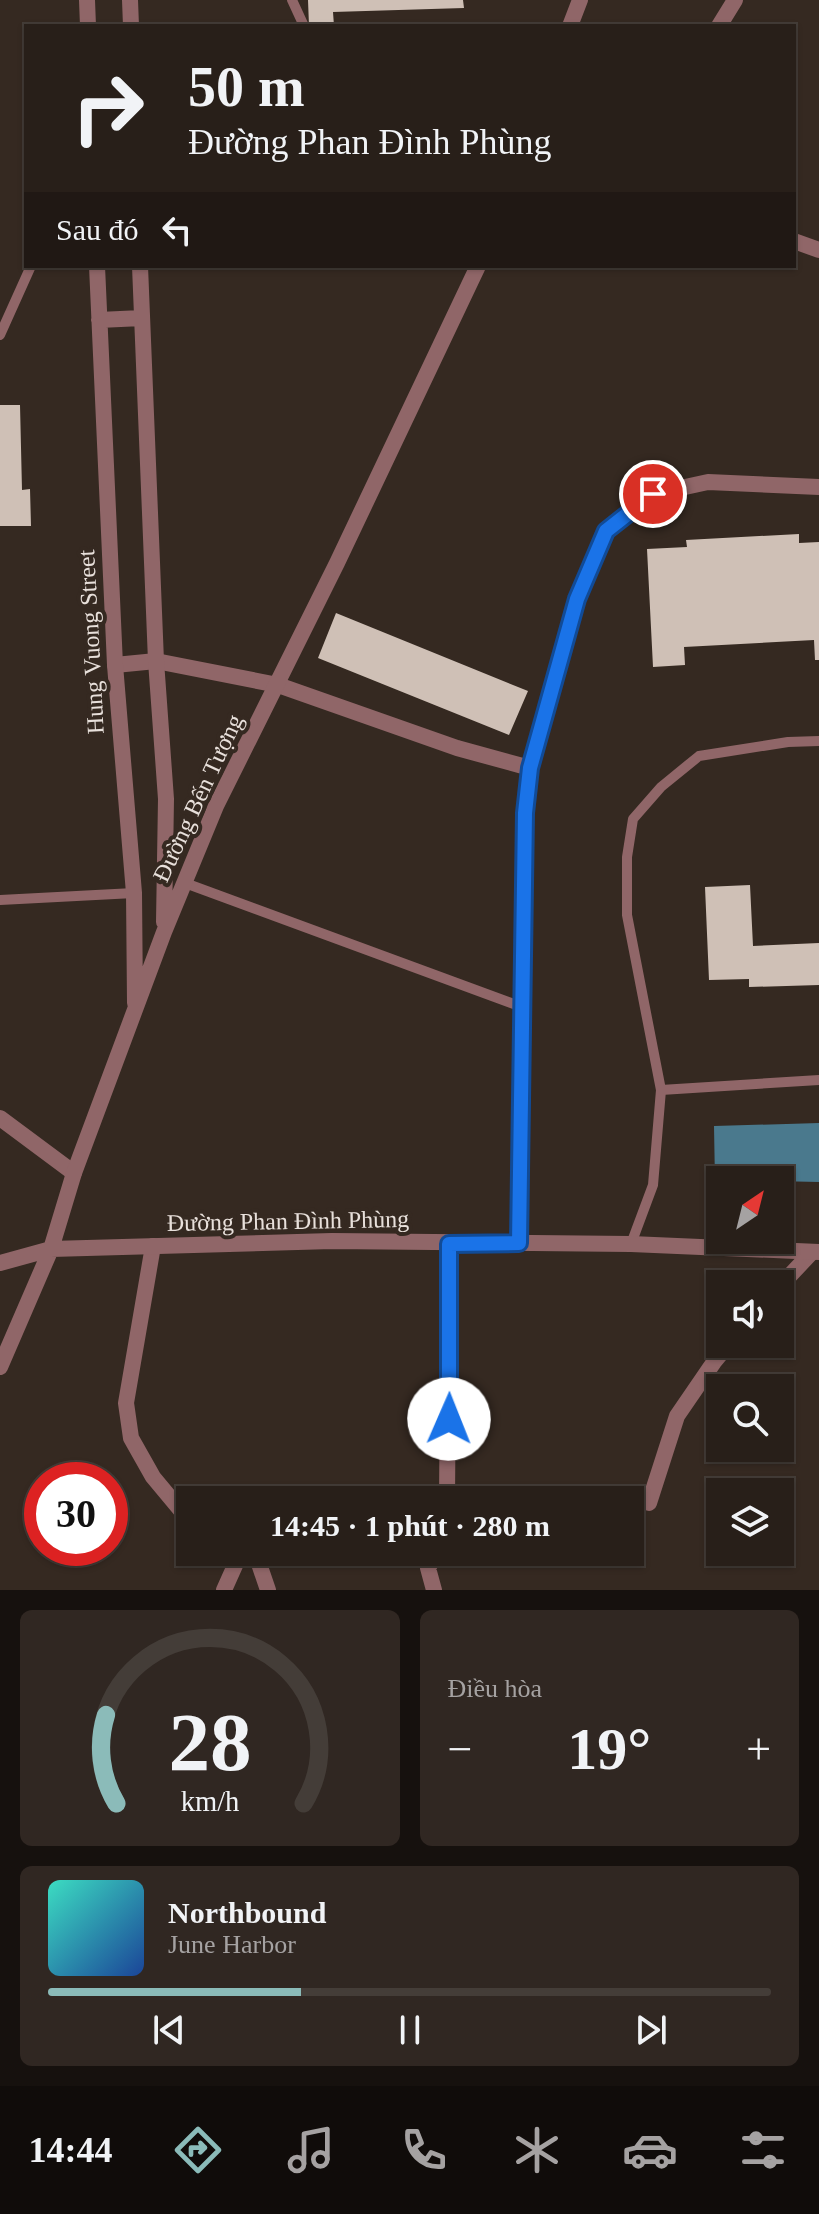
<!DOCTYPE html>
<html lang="vi">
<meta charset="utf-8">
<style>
body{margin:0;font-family:Georgia,serif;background:#302722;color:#f1f3f6;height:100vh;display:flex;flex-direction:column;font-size:30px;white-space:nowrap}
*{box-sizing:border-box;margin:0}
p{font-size:26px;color:#a5a2a2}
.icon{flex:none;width:44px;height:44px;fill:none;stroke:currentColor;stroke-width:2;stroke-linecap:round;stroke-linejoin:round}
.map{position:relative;height:1590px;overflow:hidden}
.panel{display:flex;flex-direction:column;gap:20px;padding:20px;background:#16110e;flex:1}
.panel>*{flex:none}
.hud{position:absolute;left:24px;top:24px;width:772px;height:244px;border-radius:0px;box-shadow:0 2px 6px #0004,0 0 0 2px #443d38;background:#281f19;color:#f1f3f6;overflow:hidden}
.needle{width:52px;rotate:35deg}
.fabs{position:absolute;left:706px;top:1166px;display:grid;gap:16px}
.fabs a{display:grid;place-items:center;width:88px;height:88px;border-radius:0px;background:#281f19;box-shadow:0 2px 6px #0004,0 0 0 2px #443d38;font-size:40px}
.speed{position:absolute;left:24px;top:1462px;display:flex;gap:16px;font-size:40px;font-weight:700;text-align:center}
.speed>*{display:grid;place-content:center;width:104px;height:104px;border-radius:50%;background:#281f19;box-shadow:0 2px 6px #0004,0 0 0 2px #443d38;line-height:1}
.speed .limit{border:12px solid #d22;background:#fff;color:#111}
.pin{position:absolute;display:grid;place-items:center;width:68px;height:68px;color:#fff;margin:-34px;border:4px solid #fff;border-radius:50%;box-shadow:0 2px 8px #0007}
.me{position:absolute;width:88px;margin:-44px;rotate:1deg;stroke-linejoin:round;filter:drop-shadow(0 0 6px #0008)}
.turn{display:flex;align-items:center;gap:28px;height:168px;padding:0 32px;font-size:36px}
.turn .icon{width:104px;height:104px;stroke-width:2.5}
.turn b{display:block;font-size:56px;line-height:68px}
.then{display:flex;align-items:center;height:76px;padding:0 32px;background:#0003;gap:16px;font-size:30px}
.big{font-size:60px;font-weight:700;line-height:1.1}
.panel .widget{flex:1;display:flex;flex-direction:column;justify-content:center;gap:12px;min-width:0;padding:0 28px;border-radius:12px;background:#302722}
.panel .dial{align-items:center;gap:0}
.dial svg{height:208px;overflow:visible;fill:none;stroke:#443d38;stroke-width:7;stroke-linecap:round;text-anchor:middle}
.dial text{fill:#f1f3f6;stroke:none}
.song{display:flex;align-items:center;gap:24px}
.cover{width:96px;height:96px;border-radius:12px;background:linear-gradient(135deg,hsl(170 70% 55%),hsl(220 70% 35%))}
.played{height:8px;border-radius:4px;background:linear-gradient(90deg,#8bbbb9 35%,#443d38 35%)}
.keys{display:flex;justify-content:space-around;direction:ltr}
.heat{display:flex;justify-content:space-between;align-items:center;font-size:44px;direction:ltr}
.panel .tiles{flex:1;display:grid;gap:20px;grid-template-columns:1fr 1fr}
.widget:last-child{grid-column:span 2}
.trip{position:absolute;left:176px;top:1486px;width:468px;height:80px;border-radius:0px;background:#281f19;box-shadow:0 2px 6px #0004,0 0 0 2px #443d38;font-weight:700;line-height:80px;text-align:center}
.menu{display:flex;height:128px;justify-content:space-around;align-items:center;background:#100c0a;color:#a5a2a2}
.menu .icon{width:56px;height:56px}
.menu .active{color:#8bbbb9}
.menu b{font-size:36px;color:#f1f3f6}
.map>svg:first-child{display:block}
.water{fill:#4a798d}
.building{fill:#cfc0b6}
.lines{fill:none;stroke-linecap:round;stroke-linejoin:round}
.service{stroke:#906668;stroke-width:10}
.minor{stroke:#906668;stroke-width:16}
.tertiary{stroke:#906668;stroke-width:16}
.route-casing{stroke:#114b97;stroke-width:20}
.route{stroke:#1a73e8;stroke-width:14}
.labels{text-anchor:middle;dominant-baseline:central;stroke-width:8;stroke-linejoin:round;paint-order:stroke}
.street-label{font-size:24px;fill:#e8e0db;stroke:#352921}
</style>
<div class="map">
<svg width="819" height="1590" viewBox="0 0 819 1590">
<rect width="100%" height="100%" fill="#352921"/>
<path class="water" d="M819,1123v59l-99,-2v3h-5l-1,-57z"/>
<path class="building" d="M308,0h155l1,8 -131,4 1,14h-25z
M0,405h20l2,85 8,-1 1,37h-31z
M799,534v9l20,-1v118h-4l-1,-20 -130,7 1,18 -32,2 -6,-118 40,-2 -1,-7z
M336,613l192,78 -19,44 -191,-77z
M750,885l3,61 66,-3v42l-70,2v-8l-40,1 -4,-93z"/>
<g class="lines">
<path class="service" d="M292,0l12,26
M0,335l31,-69
M185,883l337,124
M0,900l134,-7
M661,1090l158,-10
M631,1244l22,-59 8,-95 -34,-175v-58l6,-38 28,-32 38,-31 89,-14 31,-1"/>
<path class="minor" d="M719,26l16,-26
M794,241l25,9
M115,665l41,-4 122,24 179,63 73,20
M0,1118l74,55
M519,1243l6,-430 5,-45 47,-169 29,-68 47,-37 55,-12 111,5
M153,1246l-27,157 5,35 22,39 30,36 7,3
M780,1286l32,-34
M447,1500l2,-256
M649,1503l28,-87 37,-54 15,-18
M255,1552l13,38
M224,1590l17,-38
M434,1590l-6,-22 9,-16"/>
<path class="tertiary" d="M87,0l1,26
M130,0l1,26
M570,26l10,-26
M97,266l18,399 19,228 1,110
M140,266l16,395 10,138 -2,123
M99,320l43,-2
M0,1263l51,-14 281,-8 299,3 188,8
M0,1367l51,-118 23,-76 90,-241 52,-126 121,-243 141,-297"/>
</g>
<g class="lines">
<defs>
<path id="route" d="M449,1419v-175l70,-1 6,-430 5,-45 47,-169 29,-68 47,-37"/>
</defs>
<use href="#route" class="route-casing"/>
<use href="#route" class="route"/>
</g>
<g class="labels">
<g class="street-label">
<text transform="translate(91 642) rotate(-93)">Hung Vuong Street</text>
<text transform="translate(198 798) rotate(-65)">Đường Bến Tượng</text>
<text transform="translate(288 1221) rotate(-1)">Đường Phan Đình Phùng</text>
</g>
</g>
</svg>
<div class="fabs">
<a><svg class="needle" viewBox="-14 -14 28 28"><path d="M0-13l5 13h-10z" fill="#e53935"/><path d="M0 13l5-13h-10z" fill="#a5a2a2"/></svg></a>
<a><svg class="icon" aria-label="sound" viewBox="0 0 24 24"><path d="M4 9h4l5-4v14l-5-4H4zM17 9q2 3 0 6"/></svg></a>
<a><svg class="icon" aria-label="search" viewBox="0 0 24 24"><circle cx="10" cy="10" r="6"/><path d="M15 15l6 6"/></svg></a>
<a><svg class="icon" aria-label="layers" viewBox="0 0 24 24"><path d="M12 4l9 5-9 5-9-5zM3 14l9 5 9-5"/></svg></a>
</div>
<div class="speed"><div class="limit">30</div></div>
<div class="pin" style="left:653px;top:494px;background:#d93025"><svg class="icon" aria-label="arrive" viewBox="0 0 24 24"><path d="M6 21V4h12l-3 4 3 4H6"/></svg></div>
<svg class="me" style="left:449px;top:1419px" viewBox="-20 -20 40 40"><circle r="19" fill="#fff"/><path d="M0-13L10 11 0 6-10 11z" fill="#1a73e8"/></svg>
<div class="trip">14:45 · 1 phút · 280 m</div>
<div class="hud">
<div class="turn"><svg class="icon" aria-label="right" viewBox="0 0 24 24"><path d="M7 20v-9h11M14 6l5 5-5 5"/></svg><div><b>50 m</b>Đường Phan Đình Phùng</div></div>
<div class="then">Sau đó<svg class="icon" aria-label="left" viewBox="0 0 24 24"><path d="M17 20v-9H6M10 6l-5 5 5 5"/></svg></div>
</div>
</div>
<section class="panel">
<div class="tiles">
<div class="widget dial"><svg viewBox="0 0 100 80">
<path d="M14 69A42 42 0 1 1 86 69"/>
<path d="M14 69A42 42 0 0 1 10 35" stroke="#8bbbb9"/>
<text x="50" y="56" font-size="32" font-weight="700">28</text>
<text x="50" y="72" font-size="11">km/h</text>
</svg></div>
<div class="widget"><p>Điều hòa</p>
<div class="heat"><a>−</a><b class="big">19°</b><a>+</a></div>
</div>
<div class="widget">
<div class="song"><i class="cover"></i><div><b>Northbound</b><p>June Harbor</p></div></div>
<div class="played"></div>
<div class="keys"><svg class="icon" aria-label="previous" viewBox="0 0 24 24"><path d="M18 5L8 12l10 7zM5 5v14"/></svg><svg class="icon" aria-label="pause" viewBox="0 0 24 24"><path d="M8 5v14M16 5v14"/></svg><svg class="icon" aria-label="next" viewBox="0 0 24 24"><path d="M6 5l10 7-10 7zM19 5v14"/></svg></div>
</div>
</div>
</section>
<nav class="menu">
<b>14:44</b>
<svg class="icon active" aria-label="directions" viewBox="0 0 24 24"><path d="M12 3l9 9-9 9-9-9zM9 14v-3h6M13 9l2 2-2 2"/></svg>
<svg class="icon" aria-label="music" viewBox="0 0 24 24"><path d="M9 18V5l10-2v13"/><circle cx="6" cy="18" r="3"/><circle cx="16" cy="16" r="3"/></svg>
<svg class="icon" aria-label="phone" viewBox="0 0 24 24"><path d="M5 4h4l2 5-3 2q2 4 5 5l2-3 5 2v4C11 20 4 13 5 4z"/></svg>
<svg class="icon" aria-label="climate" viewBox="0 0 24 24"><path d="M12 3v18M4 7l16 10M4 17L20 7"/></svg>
<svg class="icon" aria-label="car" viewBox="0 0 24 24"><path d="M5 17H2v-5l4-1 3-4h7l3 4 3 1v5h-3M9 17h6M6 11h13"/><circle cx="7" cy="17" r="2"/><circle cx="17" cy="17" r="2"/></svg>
<svg class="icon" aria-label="filters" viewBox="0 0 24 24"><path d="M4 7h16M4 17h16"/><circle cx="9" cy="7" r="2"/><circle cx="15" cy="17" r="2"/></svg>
</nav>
